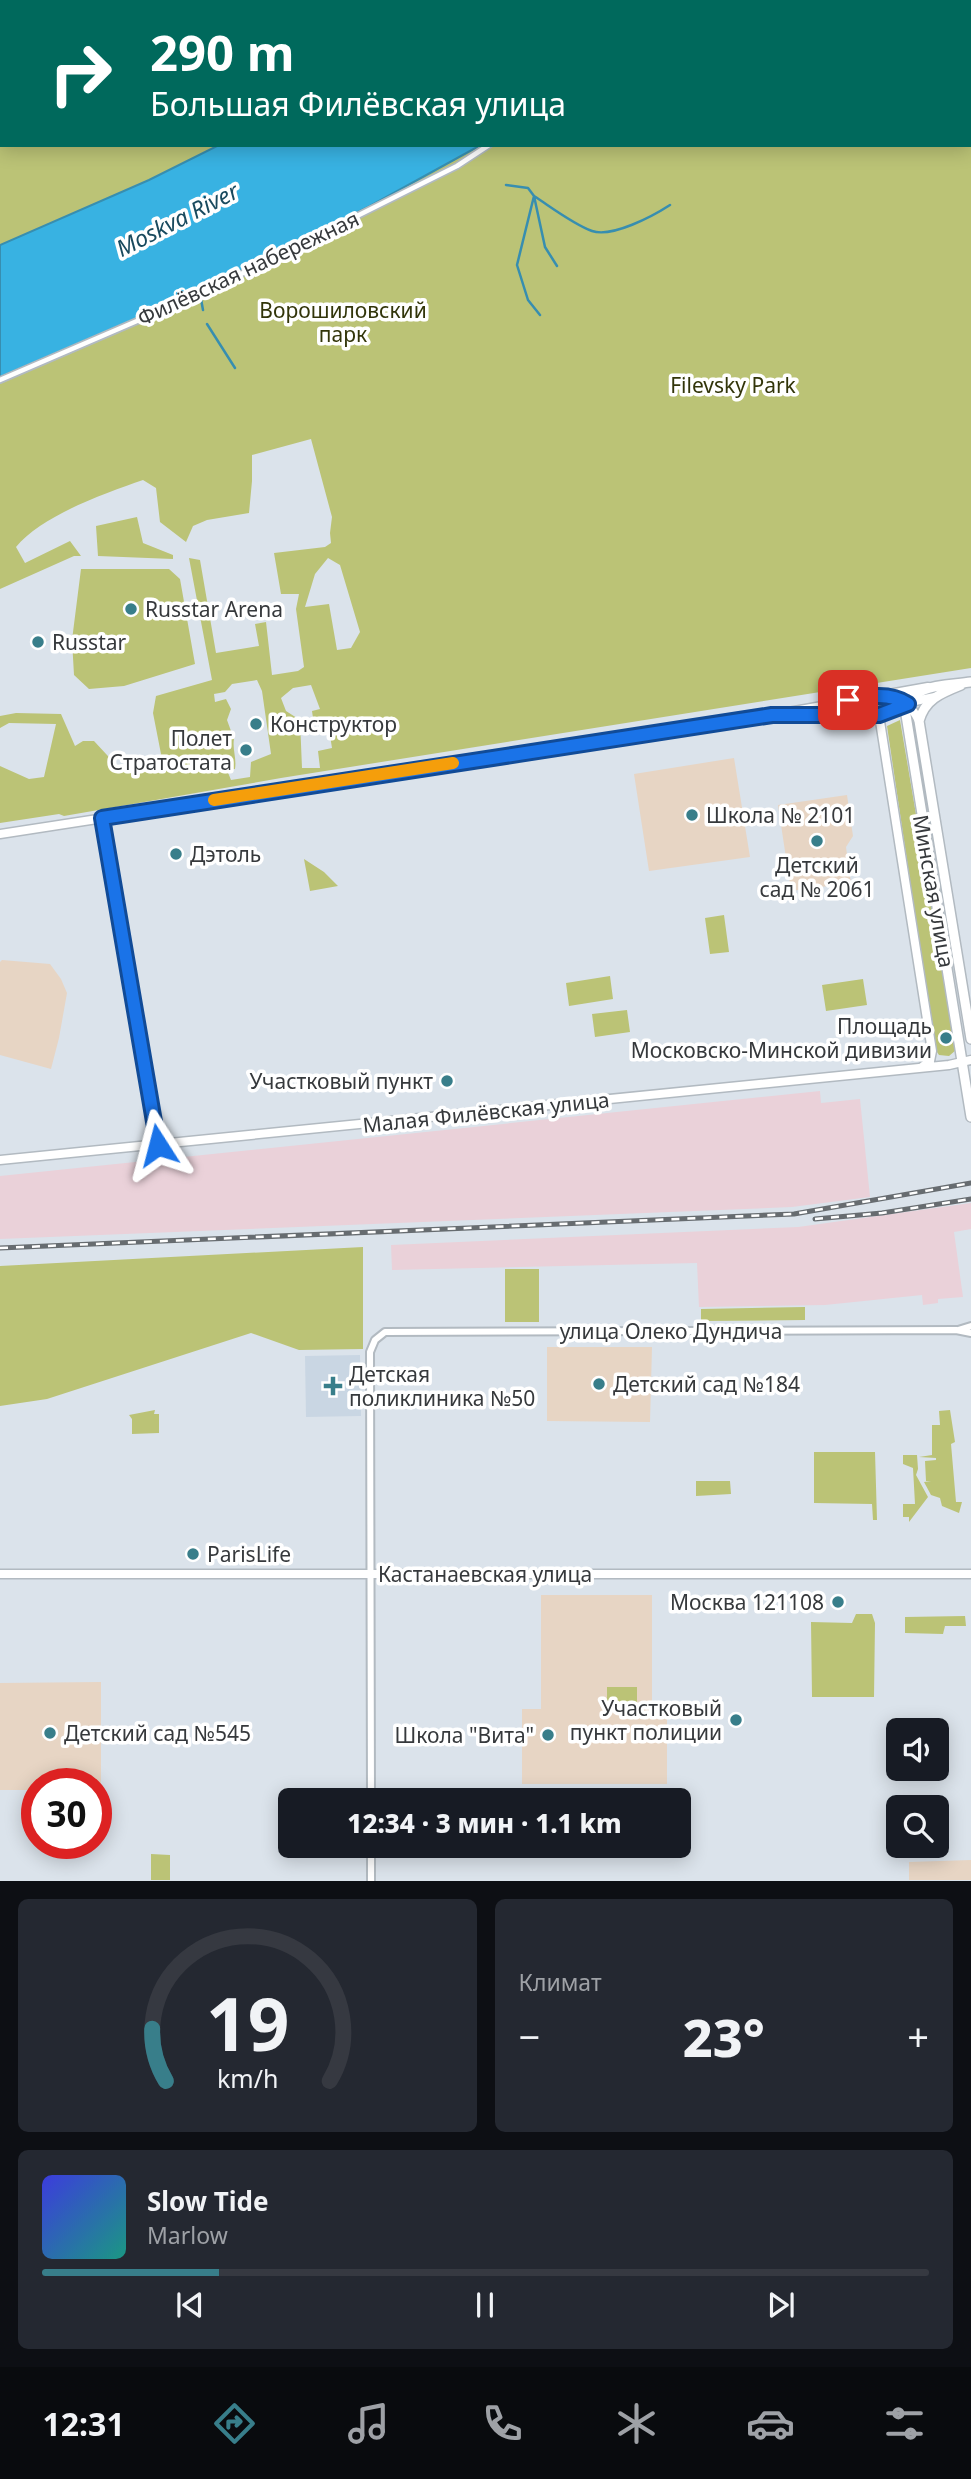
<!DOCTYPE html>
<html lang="ru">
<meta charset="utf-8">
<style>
body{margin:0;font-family:"Noto Sans",sans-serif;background:#242831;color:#f1f3f6;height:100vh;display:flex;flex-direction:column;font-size:26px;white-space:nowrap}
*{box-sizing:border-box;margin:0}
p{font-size:23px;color:#9ea1a6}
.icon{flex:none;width:38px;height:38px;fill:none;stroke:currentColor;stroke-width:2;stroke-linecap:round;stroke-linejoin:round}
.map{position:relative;height:1881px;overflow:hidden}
.details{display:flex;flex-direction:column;gap:18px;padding:18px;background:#0d0f14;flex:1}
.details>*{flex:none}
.banner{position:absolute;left:0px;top:0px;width:971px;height:147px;box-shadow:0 4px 18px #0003;background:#00695c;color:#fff;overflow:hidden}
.controls{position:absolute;left:886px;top:1718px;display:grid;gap:14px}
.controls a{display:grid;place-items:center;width:63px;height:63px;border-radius:10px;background:#171b24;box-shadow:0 4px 18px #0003;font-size:35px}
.speed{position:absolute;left:21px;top:1768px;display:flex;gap:14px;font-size:35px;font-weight:700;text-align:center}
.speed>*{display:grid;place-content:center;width:91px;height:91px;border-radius:50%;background:#171b24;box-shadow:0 4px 18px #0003;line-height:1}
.speed .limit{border:10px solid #d22;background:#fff;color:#111}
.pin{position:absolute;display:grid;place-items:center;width:60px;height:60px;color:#fff;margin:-30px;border-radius:14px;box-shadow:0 4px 10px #0006}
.me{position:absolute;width:77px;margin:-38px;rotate:351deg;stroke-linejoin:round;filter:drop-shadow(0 0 5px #0008)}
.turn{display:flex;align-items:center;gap:24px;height:147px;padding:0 35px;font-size:32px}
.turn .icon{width:91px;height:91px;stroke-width:2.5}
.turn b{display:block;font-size:49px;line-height:60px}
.big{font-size:52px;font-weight:800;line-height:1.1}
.details .tile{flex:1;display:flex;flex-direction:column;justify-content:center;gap:10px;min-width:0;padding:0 24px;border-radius:10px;background:#242831}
.details .dial{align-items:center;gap:0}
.dial svg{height:182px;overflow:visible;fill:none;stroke:#363941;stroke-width:7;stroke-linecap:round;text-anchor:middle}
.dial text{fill:#f1f3f6;stroke:none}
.song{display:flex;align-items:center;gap:21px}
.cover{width:84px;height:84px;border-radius:10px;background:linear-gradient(135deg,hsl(240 70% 55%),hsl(170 70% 35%))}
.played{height:7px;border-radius:4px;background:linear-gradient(90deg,#387e8a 20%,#363941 20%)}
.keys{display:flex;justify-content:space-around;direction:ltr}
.heat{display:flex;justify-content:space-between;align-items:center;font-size:38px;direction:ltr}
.details .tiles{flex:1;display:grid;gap:18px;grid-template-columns:1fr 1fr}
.tile:last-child{grid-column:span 2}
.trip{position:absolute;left:278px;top:1788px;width:413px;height:70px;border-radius:10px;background:#171b24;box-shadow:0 4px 18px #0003;font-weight:800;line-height:70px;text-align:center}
.tabs{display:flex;height:112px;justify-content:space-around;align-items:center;background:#090b0e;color:#9ea1a6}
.tabs .icon{width:49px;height:49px}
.tabs .on{color:#387e8a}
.tabs b{font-size:32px;color:#f1f3f6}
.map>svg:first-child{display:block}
.built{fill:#c9d6e3}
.industrial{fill:#ead1d9}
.education{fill:#e7d5c4}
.green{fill:#bbc376;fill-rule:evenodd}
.water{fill:#38b2e2;stroke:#378eb0;stroke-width:2}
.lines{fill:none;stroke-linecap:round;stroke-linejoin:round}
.stream{stroke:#378eb0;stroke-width:2.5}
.pedestrian-casing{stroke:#b2bac1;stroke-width:8}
.minor-casing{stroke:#b2bac1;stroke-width:10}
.tertiary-casing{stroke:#b2bac1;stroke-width:11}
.secondary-casing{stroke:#b2bac1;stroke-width:12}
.pedestrian{stroke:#fff;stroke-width:4.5}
.minor{stroke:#fff;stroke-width:6}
.tertiary{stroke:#fff;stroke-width:8}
.secondary{stroke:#fff;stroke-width:9}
.rail-casing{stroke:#676c70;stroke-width:5}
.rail{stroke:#fff;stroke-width:2.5;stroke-dasharray:8;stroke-linecap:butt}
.route-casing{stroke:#114b97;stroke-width:18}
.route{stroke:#1a73e8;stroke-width:12}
.slow{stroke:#f59e0b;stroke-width:12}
.poi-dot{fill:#387e8a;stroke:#fff;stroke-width:2.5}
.labels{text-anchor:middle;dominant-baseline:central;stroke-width:7;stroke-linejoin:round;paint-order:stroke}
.street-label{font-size:21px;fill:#36393c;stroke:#fff}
.park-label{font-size:21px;fill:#32350a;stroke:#fff}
.poi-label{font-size:21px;fill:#36393c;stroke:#fff;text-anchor:start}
.water-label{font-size:23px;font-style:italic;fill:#194a5e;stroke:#fff}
</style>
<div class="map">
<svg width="971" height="1881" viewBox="0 0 971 1881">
<rect width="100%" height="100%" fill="#dbe3eb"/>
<path class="built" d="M360,1355l1,61 -55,1 -1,-61z"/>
<path class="industrial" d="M820,1091l1,12 39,-4 10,98 -78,10 -792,32v-63z
M971,1203v26l-17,3 9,65 -25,2v4l-15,2 -1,-10 -97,10 -126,2 -2,-44 -305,7 -1,-25 407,-18z"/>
<path class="education" d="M734,758l16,99 -101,14 -15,-97z
M847,795l6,41 -7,11 5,36 -60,8 -13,-86z
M2,960l48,4 11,15 6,14 -8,45 -8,31 -51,-14v-93z
M547,1347h105l-2,75 -103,-1z
M541,1595h111v114h15v75h-145v-75h19z
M101,1682v108h-5v-7h-59v7h-37v-107z
M971,1860v20h-62v-18z"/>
<path class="green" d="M0,0h472l-3,2h-467v143h217l-70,35 -149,65z
M656,0h315v668l-690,110 -217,38 -5,-2 -59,9v-57l29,13 15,-2 12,-53 -47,-1 -9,5v-12l16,-3 45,1 14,32 8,-5h11l26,28 9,4 24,-4 8,-15 -8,-41 3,-17 56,-16 -23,-122 11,2 16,93 43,-7 -4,-22 11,-2 6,53 26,-4 6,-4 -8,-58 3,-15h-18l-7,-41 51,-6 6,-4 -1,-10 2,-16 -21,-78 -59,16v26l-3,32 -42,7 -14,6 -7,16 -26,-20 -4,-34 -13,-8c-38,13 -102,36 -127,67l9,16 45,-22 11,15h-7l-74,33v-212l199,-85 171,-86 111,-61h489v-143h-316zM328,558l12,7 20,67 -9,16 -14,2 -8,-46 -24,3 10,-33zM257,680l5,11 9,63 -20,8 -1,15 -19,3 -4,-10 8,-1c2,-12 -4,-22 0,-34l-4,-4 -4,-11 4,-11 -5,-10 -11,3 -1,-8 11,-2 7,-8zM311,685l9,24 -8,2 2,14 14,-2 4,25 -14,3 2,17h-18l-2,-48 -14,-9 -5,-13 12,-10z
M137,517l6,26 30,12v4l-75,-3 -2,-30z
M81,569h88l11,10 15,85 -71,22 -35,3 -15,-14 -2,-35z
M900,720l56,330 -7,6 -10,-1 -4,-6 -48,-323z
M304,859l20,13 14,14 -28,5z
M724,915l5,37 -19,2 -5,-36z
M610,976l3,23 -44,7 -3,-23z
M863,979l4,26 -41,6 -4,-26z
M627,1010l3,22 -35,5 -3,-23z
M363,1247v102l-64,1 -48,-17 -204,66 -47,7v-140z
M505,1269h34v53h-34z
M805,1307v13l-104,1v-12z
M155,1410l-1,4h5v19l-27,1v-15l-3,-4z
M950,1410l5,32 -4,2 5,58h6l-3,11 -17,-7 -2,-8 -9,-3 -7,-13 7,-1h-5l-1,-20 11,-1v-2l-17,-1 13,-2v-30h8l-1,-14z
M814,1452h61l2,68h-4l-1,-16 -58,-1z
M903,1455h14l1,14 -2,6 12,22 -19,25v-5h-6v-13h12l-2,-36 -10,-4z
M696,1481h34l1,13 -35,2z
M856,1614h16l3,9 -1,74h-62l-1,-75 41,1z
M965,1616l1,10h-21l-2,8 -38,-1v-16z
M607,1687h30v19h-30z
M151,1854l19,1v25h-19z"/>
<path class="water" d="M219,145h262l-111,61 -172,86 -198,85v-132l149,-65z"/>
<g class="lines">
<path class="stream" d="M506,185l22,3 6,8 11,51 12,19
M201,299l2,11
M540,315l-12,-15 -11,-35 17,-69c17,11 39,28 58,35 20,7 61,-15 78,-26
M207,324l28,44"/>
<defs>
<path id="pedestrian" d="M679,2l2,-2
M0,380l209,-90 248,-124 32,-21"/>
<path id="minor" d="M102,818l56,327
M958,1330l13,-4
M371,1801l-1,-449 5,-12 10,-8 571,-2 15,3
M371,1881v-35"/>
<path id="tertiary" d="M883,696c19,2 28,8 36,25
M793,715h86l36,-14 20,-4
M879,715l53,336 -2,10 -8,6
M0,834l772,-119 156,-28
M0,1160l949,-95 22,-5
M0,1574h971"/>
<path id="secondary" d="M971,682c-25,4 -62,0 -65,33l65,402
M961,685c-20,8 -36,14 -42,36l52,318"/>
</defs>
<use href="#pedestrian" class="pedestrian-casing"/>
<use href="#minor" class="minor-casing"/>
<use href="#tertiary" class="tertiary-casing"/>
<use href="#secondary" class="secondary-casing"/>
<use href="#pedestrian" class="pedestrian"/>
<use href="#minor" class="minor"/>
<use href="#tertiary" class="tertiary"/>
<use href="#secondary" class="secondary"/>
<defs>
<path id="rail" d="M815,1219l67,-6 89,-14
M0,1248l794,-34 177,-31"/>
</defs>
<use href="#rail" class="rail-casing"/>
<use href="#rail" class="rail"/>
</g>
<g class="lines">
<defs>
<path id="route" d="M158,1145l-56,-327 670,-103h107l29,-11c-18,-12 -40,-8 -60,-4"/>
</defs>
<use href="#route" class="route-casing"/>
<use href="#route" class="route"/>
<path class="slow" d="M214,800l239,-37"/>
</g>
<g class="poi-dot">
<circle cx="131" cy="609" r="7"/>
<circle cx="38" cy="642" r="7"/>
<circle cx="256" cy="724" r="7"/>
<circle cx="246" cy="750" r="7"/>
<circle cx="692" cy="815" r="7"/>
<circle cx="817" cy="841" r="7"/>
<circle cx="176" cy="854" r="7"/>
<circle cx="946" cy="1038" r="7"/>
<circle cx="447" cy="1081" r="7"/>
<circle cx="599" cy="1384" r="7"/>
<path d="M329.5 1375.5h7v7h7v7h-7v7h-7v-7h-7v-7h7z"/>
<circle cx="193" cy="1554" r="7"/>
<circle cx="838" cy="1602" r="7"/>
<circle cx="736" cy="1720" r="7"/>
<circle cx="50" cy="1733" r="7"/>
<circle cx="548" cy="1735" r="7"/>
</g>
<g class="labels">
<g class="street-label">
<text transform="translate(248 268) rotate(-25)">Филёвская набережная</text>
<text transform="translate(934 891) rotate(80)">Минская улица</text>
<text transform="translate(486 1112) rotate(-6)">Малая Филёвская улица</text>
<text x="671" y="1331">улица Олеко Дундича</text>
<text x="485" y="1574">Кастанаевская улица</text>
</g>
<g class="park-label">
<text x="343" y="310">Ворошиловский<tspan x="343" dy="24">парк</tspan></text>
<text x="733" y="385">Filevsky Park</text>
</g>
<g class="poi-label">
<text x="145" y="609">Russtar Arena</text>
<text x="52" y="642">Russtar</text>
<text x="270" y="724">Конструктор</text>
<text x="232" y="738" text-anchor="end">Полет<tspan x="232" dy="24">Стратостата</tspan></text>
<text x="706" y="815">Школа № 2101</text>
<text x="190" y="854">Дэтоль</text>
<text x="817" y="865" text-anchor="middle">Детский<tspan x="817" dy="24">сад № 2061</tspan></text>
<text x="932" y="1026" text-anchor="end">Площадь<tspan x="932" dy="24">Московско-Минской дивизии</tspan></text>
<text x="433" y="1081" text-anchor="end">Участковый пункт</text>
<text x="349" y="1374">Детская<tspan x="349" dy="24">поликлиника №50</tspan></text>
<text x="613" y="1384">Детский сад №184</text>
<text x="207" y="1554">ParisLife</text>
<text x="824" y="1602" text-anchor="end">Москва 121108</text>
<text x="722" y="1708" text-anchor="end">Участковый<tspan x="722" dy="24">пункт полиции</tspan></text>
<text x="64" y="1733">Детский сад №545</text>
<text x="534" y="1735" text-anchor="end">Школа "Вита"</text>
</g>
<g class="water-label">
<text transform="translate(177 219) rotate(-27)">Moskva River</text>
</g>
</g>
</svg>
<div class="controls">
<a><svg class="icon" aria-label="sound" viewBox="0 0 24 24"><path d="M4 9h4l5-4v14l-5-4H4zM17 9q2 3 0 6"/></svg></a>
<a><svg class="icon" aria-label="search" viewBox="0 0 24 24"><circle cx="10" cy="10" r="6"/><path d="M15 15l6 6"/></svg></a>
</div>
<div class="speed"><div class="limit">30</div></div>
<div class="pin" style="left:848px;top:700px;background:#d93025"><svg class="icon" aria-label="arrive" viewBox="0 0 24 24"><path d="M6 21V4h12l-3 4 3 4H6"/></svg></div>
<svg class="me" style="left:158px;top:1145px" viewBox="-20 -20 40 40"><path d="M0-17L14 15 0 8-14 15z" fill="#1a73e8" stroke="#fff" stroke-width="4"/></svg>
<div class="trip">12:34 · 3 мин · 1.1 km</div>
<div class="banner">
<div class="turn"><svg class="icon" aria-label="right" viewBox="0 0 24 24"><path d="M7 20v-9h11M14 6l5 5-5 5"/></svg><div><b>290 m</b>Большая Филёвская улица</div></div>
</div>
</div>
<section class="details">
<div class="tiles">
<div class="tile dial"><svg viewBox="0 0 100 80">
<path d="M14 69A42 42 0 1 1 86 69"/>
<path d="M14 69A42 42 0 0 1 8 46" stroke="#387e8a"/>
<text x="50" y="56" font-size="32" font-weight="700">19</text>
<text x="50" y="72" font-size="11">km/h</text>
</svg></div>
<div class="tile"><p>Климат</p>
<div class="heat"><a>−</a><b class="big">23°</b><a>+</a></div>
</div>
<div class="tile">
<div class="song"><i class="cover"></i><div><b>Slow Tide</b><p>Marlow</p></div></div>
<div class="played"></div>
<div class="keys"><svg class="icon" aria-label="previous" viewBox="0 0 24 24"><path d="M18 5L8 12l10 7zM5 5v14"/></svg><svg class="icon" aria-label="pause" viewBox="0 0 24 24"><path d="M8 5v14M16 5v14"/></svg><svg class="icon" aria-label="next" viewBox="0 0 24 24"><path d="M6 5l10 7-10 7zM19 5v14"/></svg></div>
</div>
</div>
</section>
<nav class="tabs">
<b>12:31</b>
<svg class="icon on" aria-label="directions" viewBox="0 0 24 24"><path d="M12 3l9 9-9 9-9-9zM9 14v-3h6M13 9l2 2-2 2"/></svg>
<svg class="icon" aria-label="music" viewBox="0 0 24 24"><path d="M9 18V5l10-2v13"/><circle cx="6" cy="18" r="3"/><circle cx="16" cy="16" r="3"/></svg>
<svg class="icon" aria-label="phone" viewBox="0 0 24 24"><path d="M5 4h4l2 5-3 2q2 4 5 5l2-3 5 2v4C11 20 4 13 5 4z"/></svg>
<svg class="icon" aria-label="climate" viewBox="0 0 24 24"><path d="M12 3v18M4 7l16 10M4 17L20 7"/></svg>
<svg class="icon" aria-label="car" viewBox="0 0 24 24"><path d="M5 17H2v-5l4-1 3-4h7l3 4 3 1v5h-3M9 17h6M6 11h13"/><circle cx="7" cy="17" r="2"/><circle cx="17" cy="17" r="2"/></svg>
<svg class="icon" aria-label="filters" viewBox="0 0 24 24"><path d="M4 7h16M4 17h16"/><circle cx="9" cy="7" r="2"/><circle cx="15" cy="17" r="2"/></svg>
</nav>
